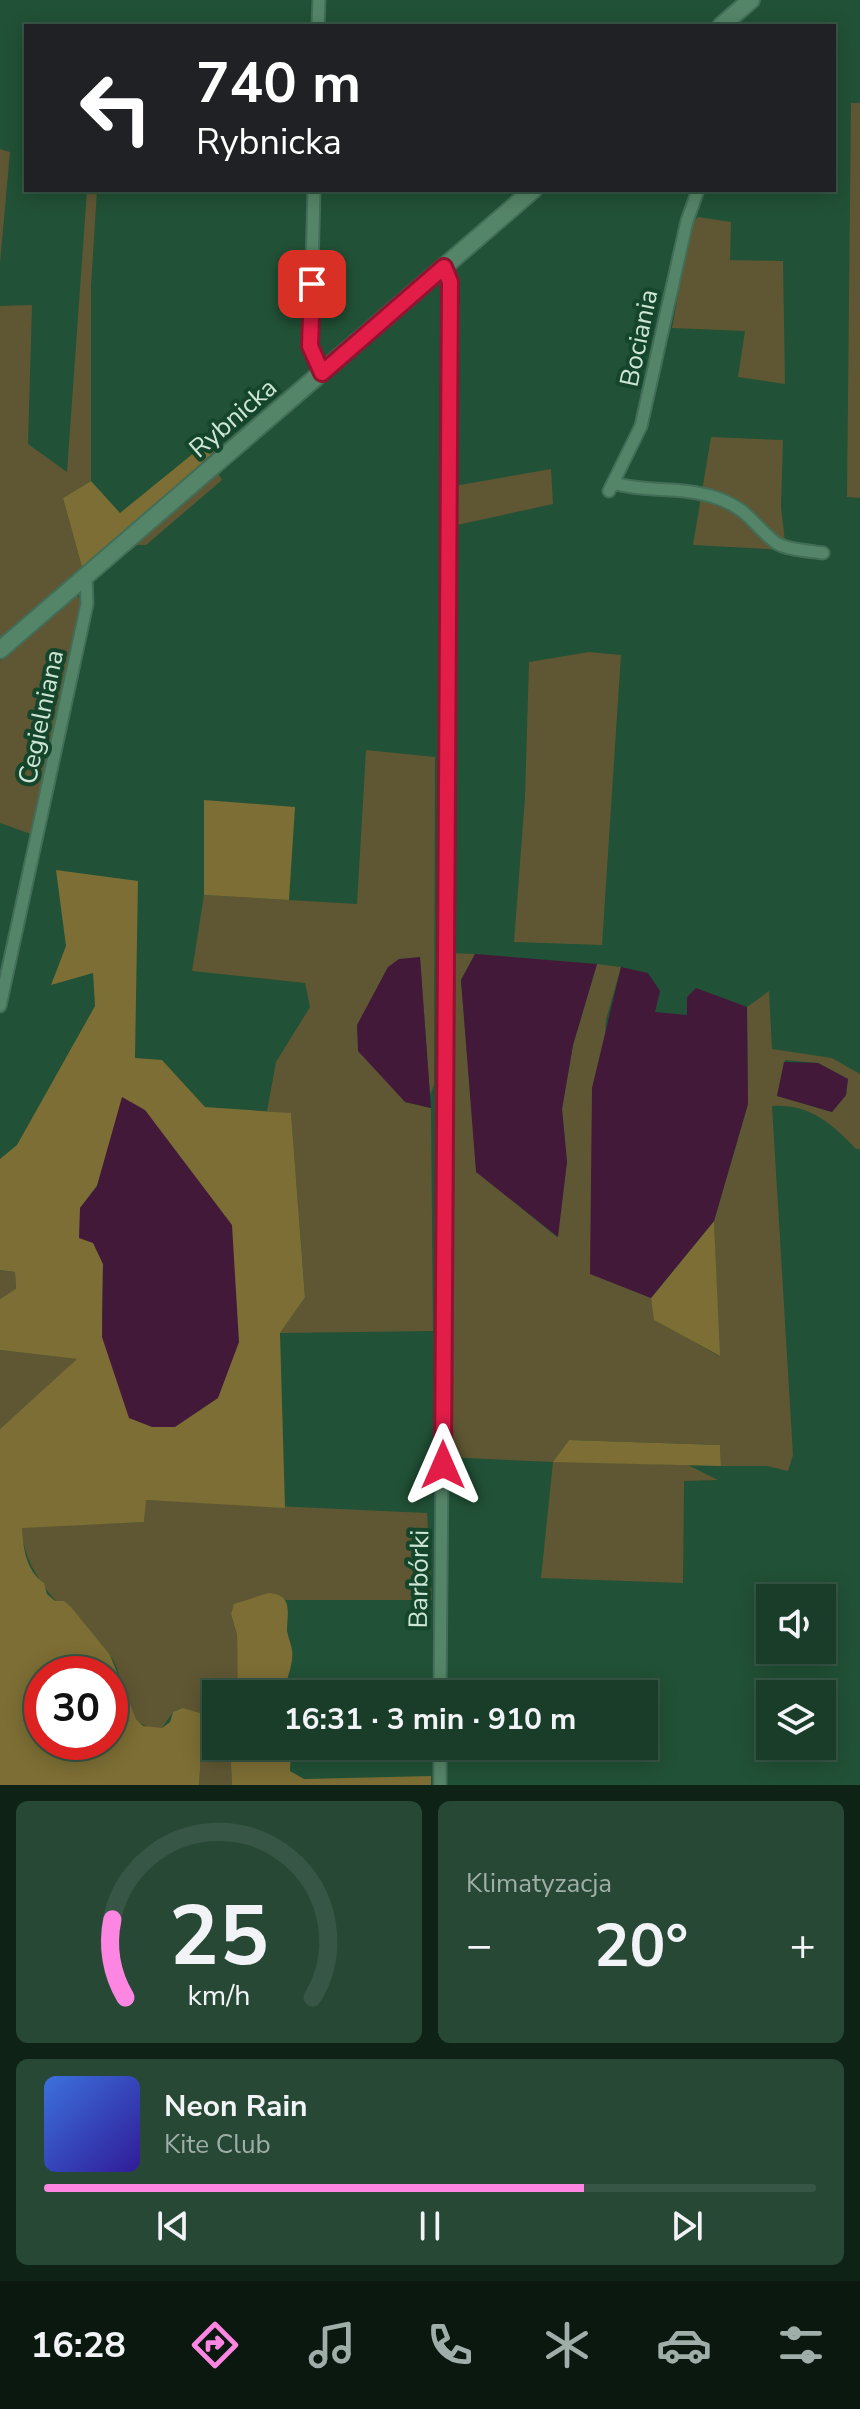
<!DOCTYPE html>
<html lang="pl">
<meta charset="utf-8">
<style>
body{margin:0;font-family:"Nunito Sans",sans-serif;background:#264834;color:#f1f3f6;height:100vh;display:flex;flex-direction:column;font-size:30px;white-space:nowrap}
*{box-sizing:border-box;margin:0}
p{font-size:26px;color:#9faea8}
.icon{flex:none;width:44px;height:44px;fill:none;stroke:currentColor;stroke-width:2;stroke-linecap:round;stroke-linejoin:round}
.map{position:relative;height:1785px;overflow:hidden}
.sheet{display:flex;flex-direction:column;gap:16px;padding:16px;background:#0e2216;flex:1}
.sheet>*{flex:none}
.guide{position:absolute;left:24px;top:24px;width:812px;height:168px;border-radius:0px;box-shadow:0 4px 20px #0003,0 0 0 2px #375645;background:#202124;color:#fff;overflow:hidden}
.tools{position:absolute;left:756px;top:1584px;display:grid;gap:16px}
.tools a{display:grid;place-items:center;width:80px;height:80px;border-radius:0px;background:#193d28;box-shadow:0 4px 20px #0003,0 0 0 2px #375645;font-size:40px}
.speed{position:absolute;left:24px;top:1656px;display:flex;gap:16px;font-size:40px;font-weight:700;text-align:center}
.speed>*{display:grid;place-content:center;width:104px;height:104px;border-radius:50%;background:#193d28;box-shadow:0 4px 20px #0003,0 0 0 2px #375645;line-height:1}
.speed .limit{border:12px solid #d22;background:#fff;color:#111}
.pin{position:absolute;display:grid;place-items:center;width:68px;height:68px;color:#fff;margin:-34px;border-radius:16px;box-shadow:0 4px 12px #0006}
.me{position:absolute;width:88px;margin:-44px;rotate:0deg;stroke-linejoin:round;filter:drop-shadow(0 0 6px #0008)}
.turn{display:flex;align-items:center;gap:28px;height:168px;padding:0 40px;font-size:36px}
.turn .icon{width:104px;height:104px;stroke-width:2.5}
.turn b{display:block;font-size:56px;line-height:68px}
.big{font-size:60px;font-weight:700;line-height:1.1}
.sheet .card{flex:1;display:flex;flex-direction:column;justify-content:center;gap:12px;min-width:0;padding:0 28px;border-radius:12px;background:#264834}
.sheet .dial{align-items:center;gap:0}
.dial svg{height:208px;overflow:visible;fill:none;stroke:#375645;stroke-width:7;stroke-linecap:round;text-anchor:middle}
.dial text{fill:#f1f3f6;stroke:none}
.song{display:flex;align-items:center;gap:24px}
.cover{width:96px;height:96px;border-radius:12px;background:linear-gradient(135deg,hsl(220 70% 55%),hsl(250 70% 35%))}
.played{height:8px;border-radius:4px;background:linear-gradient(90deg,#fd86e2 70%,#375645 70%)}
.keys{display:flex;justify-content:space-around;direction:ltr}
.heat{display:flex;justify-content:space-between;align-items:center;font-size:44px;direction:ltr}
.sheet .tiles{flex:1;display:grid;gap:16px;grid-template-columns:1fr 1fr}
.card:last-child{grid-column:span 2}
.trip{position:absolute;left:202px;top:1680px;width:456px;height:80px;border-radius:0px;background:#193d28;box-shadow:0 4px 20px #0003,0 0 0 2px #375645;font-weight:700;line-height:80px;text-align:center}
.tabs{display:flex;height:128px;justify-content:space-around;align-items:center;background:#0a1810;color:#9faea8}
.tabs .icon{width:56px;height:56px}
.tabs .current{color:#fd86e2}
.tabs b{font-size:36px;color:#f1f3f6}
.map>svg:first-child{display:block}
.green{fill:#5f5733;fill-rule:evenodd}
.forest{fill:#7c6e34;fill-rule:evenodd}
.water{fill:#43193a}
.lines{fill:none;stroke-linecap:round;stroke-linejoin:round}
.minor-casing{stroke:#426e58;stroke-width:15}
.secondary-casing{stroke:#426e58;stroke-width:20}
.minor{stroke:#558568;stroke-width:11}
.secondary{stroke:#558568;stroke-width:16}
.route-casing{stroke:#92132f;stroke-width:20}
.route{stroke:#e11d48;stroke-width:14}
.labels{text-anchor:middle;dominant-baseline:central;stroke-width:8;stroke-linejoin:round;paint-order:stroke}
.street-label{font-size:26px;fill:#cde6d6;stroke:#15462c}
</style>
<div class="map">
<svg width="860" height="1785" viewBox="0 0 860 1785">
<rect width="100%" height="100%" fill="#215136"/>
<path class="green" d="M851,103h9v395l-13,-1z
M0,149l10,3 -10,111z
M87,190h10l-6,96v195l-28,17 20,73 -83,70v-335l32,-1 -4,139 39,28z
M698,217l33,5 -1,38 53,1 2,123 -47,-7 7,-46 -73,-3 19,-105z
M711,437l72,3 -2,67 5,43 -93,-5z
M551,469l2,35 -96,21 -3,-39z
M217,471l5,9 -76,65h-14z
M76,594l6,7 -51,233 -31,-11v-162z
M589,652l32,3 -19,290 -88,-3 11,-145 4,-135z
M366,750l69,7 -1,328 -4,10 -10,-137 -15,144 26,6 2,223 -153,2 25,-37 -14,-182 -24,-3 9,-49 34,-55 -5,-24 -113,-12 12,-76 153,9z
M450,953l25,1 -14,26 16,192 80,65 10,-75 -5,-53 11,-64 24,-81 24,3 -15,53 -16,253 61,25 4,22 64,36 -5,-135 34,-117 -1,-97 22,-16 3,58 60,9 28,16v75h-4c-25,-26 -46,-45 -84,-43l21,349 -5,16 -21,-5h-46l-1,-21 -151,-5 -15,21 134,4 30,15 -34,1 -1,102 -142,-5 12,-116 -107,-5zM785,1060l33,3 30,16 -2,16 -14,17 -55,-16z
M0,1270l15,2 1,18 -16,9z
M0,1350l78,9 -78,70z
M145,1500l282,13 5,87h-146l-18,-7 -37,21 6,21 2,55 -1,4h-22v52h14l2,39h-33l4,-61 -22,-16 -8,4 -11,16c-41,4 -35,-50 -52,-73 -5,-6 -13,-12 -19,-17 -32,-33 -67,-64 -70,-111l123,-5z"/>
<path class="forest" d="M217,449l-134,122 -20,-73 28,-17 29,32 75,-61z
M204,800l91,7 -6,93 -85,-5z
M56,870l82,11 -3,177 27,2 43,47 86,6 14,184 -25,36 5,175 -139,-8 -2,22 -122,6c1,19 4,43 22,55l3,11 8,7h9l7,6 39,48 26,64 7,7 19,2 8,-6 3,-10 9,-4 18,5 3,11 -4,61h-199v-356l77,-70 -77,-9v-51l16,-10 -1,-17 -15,-2v-111l17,-14 78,-139 -2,-33 -42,12 15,-39zM123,1097l-21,240 1,-73 -23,-56 17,-22zM42,1674h68v68h-68z
M714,1221l6,135 -66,-36 -3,-22z
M569,1440l151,5 1,21 -168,-4z
M268,1593c26,2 19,19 19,38 1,6 4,12 5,19 2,14 -6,30 -9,44h-45l-1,-59 -6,-21 3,-10z
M230,1746h61l-1,25 14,8 127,-3v9h-199z"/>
<path class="water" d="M475,954l122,10 -24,81 -11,64 5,53 -9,75 -82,-65 -15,-192z
M420,957l10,138 1,13 -26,-6 -47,-51 -1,-26 31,-58 11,-8z
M621,967l27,6 12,18 -5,21 32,3v-18l9,-9 51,19 1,97 -34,117 -63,77 -61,-24 2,-186z
M784,1062l34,1 30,16 -2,16 -14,17 -55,-16z
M122,1097l23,13 87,115 7,117 -21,56 -43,29h-23l-23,-9 -27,-81 1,-73 -10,-21 -14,-5 1,-30 17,-22z"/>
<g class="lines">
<defs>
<path id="minor" d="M318,26l1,-26
M314,190l-4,156 12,27
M613,483c34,10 69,3 104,15 33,12 34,25 58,44 10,8 35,9 48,11
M609,491l32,-65 46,-205 11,-31
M0,1006l87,-402 -1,-28
M440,1694l12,-1385 -3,-35 -5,-7
M440,1746v39"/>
<path id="secondary" d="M721,26l30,-26
M0,650l533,-460"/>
</defs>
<use href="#minor" class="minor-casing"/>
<use href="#secondary" class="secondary-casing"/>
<use href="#minor" class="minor"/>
<use href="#secondary" class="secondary"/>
</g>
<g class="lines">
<defs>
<path id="route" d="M312,284l-2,62 12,27 122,-106 6,15 -7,1183"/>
</defs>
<use href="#route" class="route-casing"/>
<use href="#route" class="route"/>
</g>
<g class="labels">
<g class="street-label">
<text transform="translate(639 338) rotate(-78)">Bociania</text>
<text transform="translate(233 418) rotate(-41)">Rybnicka</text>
<text transform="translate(41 717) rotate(-78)">Cegielniana</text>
<text transform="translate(419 1579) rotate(-89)">Barbórki</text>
</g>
</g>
</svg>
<div class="tools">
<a><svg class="icon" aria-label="sound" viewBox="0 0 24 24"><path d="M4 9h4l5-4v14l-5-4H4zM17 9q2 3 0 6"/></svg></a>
<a><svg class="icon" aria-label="layers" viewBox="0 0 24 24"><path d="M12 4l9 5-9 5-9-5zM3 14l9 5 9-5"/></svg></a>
</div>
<div class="speed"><div class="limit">30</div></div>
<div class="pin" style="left:312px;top:284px;background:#d93025"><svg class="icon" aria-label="arrive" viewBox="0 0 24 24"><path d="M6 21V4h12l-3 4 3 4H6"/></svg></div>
<svg class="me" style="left:443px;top:1465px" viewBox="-20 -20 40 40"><path d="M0-17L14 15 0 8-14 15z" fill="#e11d48" stroke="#fff" stroke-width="4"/></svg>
<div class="trip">16:31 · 3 min · 910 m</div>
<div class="guide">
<div class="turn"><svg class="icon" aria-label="left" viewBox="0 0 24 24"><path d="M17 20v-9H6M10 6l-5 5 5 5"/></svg><div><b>740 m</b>Rybnicka</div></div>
</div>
</div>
<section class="sheet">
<div class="tiles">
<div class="card dial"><svg viewBox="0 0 100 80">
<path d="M14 69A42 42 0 1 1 86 69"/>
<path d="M14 69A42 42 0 0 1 9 39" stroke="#fd86e2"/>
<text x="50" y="56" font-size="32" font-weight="700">25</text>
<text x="50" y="72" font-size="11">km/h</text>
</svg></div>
<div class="card"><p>Klimatyzacja</p>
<div class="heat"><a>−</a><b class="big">20°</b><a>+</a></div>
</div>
<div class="card">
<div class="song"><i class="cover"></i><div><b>Neon Rain</b><p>Kite Club</p></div></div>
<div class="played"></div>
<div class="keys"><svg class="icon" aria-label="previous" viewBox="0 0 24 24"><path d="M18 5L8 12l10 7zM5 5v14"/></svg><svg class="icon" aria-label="pause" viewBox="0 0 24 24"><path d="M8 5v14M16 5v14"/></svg><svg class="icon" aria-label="next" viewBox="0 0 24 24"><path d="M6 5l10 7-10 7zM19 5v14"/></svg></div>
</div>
</div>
</section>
<nav class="tabs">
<b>16:28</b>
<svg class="icon current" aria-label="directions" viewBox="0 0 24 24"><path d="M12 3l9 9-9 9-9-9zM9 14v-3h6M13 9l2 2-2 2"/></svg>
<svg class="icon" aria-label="music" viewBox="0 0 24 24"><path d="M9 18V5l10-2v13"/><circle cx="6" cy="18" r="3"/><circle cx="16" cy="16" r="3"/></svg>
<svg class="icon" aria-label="phone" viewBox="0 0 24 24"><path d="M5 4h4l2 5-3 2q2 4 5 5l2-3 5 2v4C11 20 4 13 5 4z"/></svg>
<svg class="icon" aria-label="climate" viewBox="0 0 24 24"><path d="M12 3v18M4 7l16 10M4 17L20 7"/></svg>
<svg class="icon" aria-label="car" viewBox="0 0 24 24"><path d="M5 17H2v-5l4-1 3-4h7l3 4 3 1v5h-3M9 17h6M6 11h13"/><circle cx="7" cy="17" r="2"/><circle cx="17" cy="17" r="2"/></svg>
<svg class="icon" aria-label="filters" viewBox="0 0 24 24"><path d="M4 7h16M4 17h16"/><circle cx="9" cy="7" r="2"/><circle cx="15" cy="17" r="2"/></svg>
</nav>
